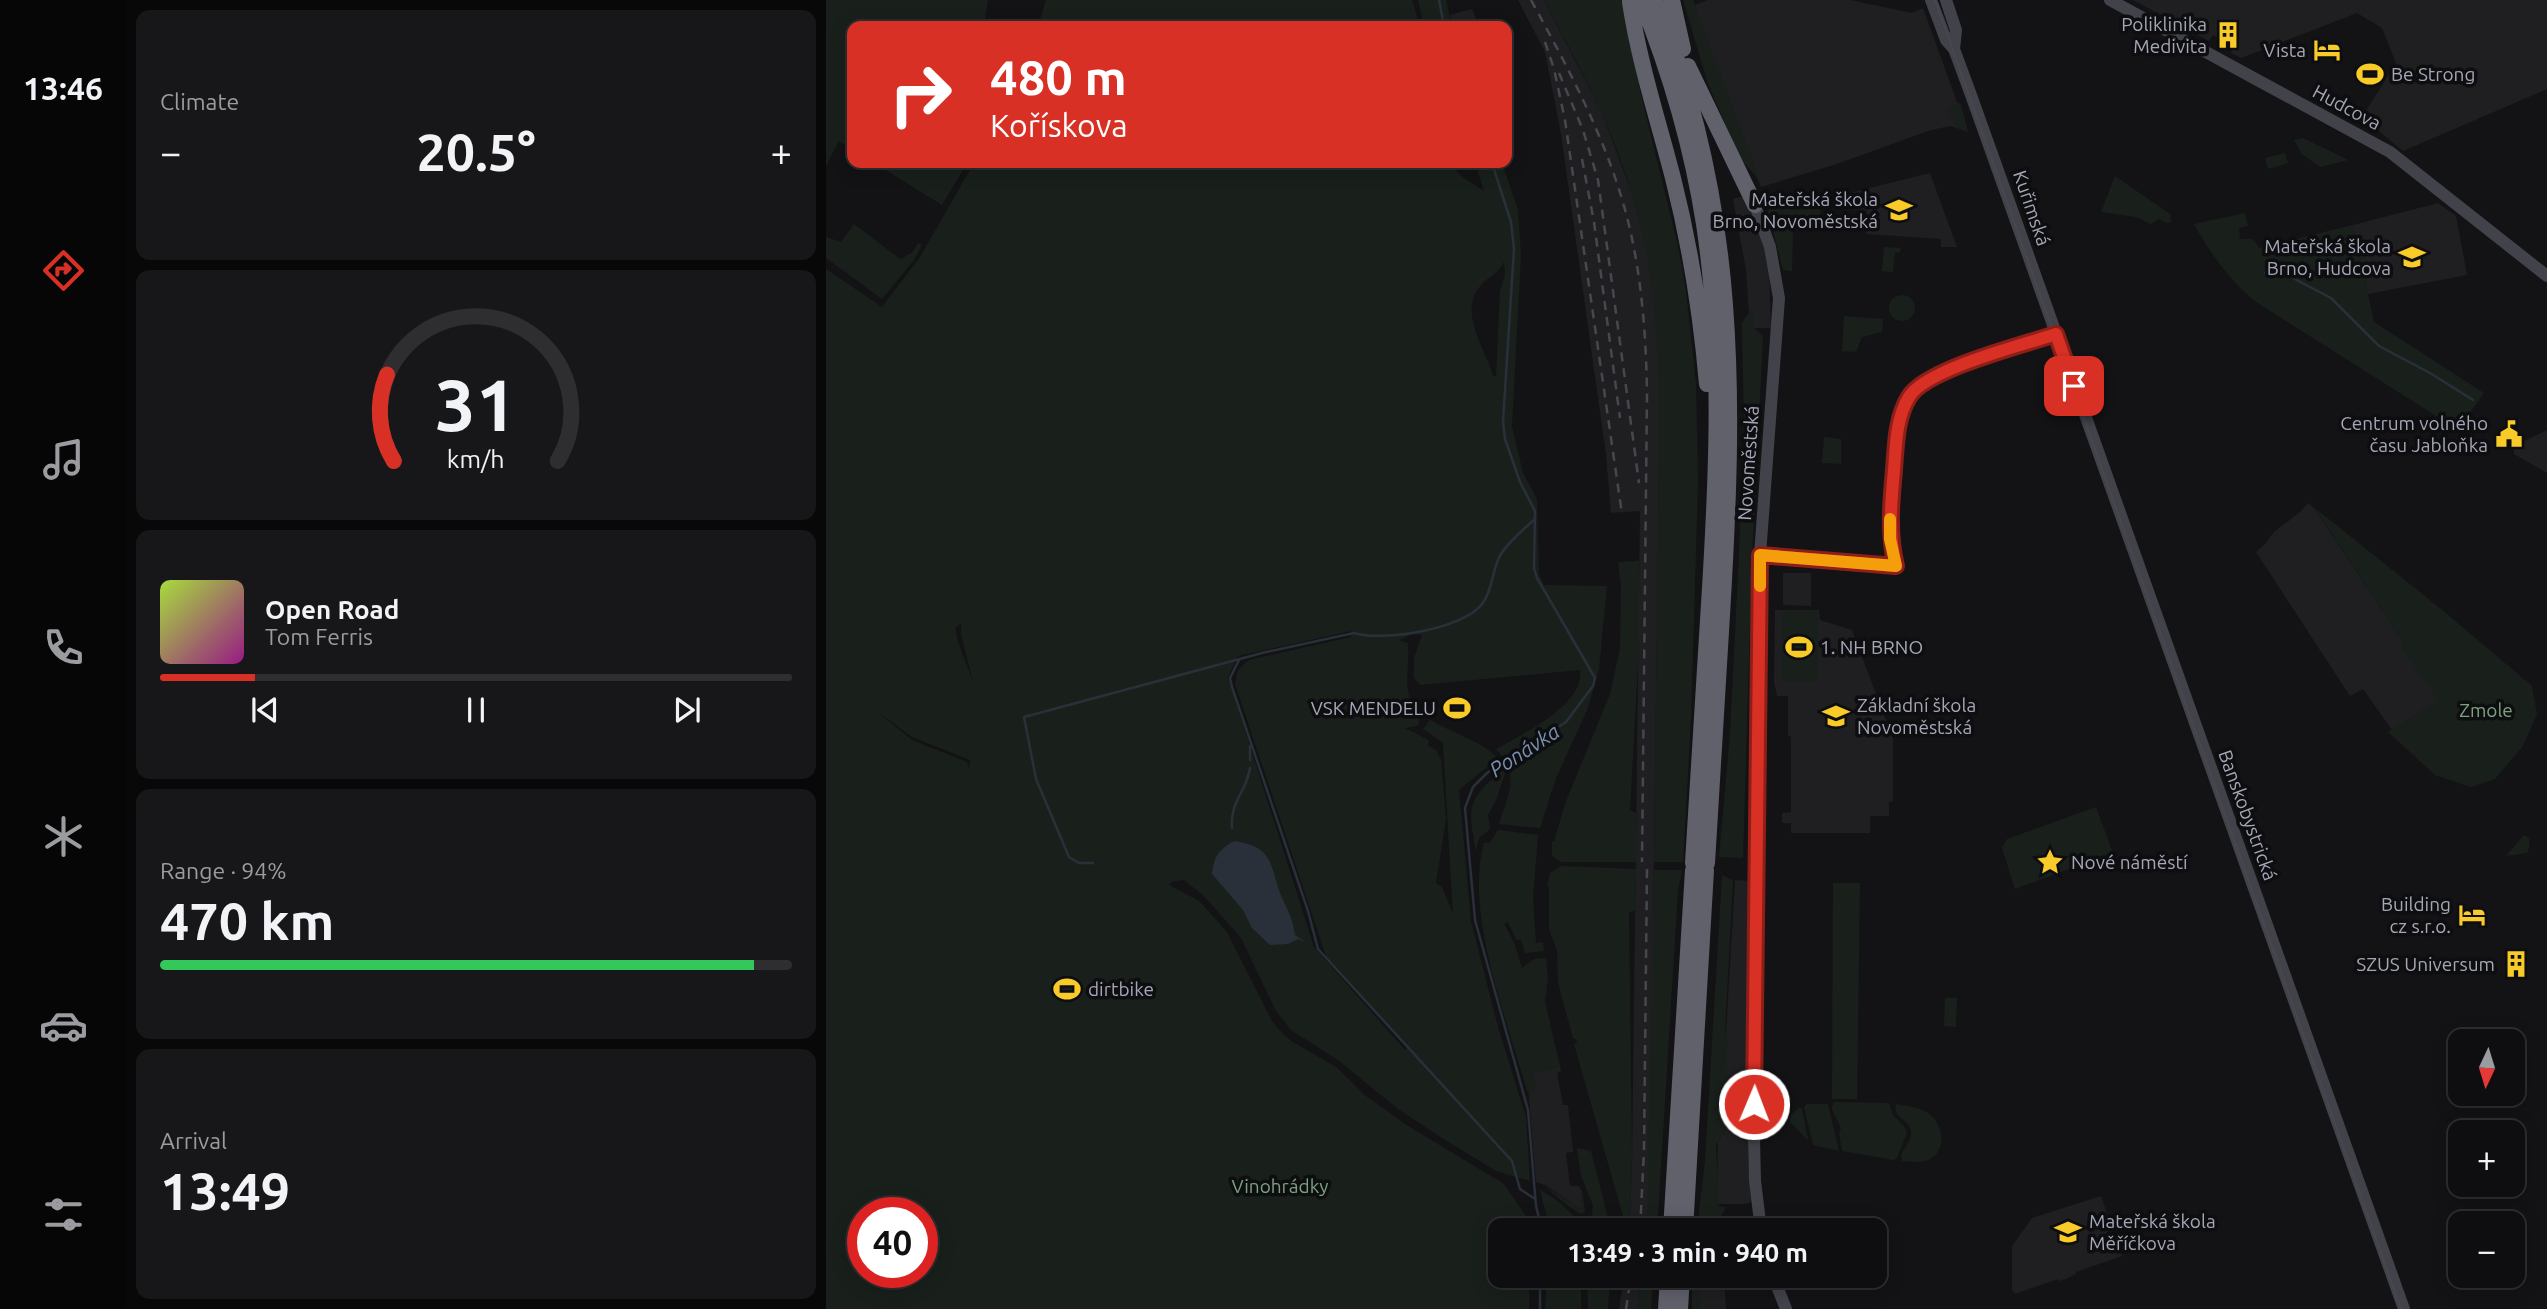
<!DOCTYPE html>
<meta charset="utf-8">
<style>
body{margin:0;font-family:Ubuntu,sans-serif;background:#171719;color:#f1f3f6;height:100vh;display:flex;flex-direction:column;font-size:26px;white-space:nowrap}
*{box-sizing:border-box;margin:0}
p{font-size:23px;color:#9b9c9f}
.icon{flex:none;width:38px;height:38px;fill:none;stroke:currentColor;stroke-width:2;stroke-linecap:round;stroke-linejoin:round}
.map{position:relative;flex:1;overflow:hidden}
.sheet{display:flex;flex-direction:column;gap:10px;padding:10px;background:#080809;width:700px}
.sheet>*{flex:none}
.banner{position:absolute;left:21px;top:21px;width:665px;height:147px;border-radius:14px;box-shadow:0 4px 18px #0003,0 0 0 2px #2e2e30;background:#d93025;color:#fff;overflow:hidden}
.needle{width:46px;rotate:184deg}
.tools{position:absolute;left:1622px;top:1029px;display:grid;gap:14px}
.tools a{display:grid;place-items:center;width:77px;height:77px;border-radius:14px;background:#0e0e10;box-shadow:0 4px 18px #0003,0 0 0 2px #2e2e30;font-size:35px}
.speed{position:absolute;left:21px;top:1197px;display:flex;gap:14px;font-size:35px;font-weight:700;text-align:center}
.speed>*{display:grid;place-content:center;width:91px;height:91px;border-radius:50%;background:#0e0e10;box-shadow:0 4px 18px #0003,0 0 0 2px #2e2e30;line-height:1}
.speed .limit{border:10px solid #d22;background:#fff;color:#111}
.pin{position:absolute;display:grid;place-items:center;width:60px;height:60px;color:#fff;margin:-30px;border-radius:14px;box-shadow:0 4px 10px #0006}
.me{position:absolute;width:77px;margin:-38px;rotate:1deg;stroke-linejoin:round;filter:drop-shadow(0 0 5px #0008)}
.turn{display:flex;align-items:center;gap:24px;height:147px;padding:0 28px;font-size:32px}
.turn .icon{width:91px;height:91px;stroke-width:2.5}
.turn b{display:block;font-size:49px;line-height:60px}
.big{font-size:52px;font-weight:700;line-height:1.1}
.sheet .card{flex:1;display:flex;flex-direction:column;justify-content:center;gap:10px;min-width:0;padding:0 24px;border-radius:14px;background:#171719}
.sheet .dial{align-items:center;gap:0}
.dial svg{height:182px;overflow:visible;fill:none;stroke:#2e2e30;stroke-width:7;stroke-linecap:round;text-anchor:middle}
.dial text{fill:#f1f3f6;stroke:none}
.song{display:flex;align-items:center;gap:21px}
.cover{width:84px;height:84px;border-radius:10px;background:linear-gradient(135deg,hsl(80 70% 55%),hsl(310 70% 35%))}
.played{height:7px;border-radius:4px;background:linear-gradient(90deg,#d93025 15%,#2e2e30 15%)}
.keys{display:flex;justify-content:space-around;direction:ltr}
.heat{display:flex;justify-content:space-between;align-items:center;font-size:38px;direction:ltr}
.charge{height:10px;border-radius:5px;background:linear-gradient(90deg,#34c759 94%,#2e2e30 0)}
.trip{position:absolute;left:662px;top:1218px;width:399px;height:70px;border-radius:14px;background:#0e0e10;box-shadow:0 4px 18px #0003,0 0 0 2px #2e2e30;font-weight:700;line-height:70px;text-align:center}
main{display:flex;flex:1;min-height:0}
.tabs{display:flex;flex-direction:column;width:126px;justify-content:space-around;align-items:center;background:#060606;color:#9b9c9f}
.tabs .icon{width:49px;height:49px}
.tabs .current{color:#d93025}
.tabs b{font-size:32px;color:#f1f3f6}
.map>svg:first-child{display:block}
.built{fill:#1f1f22}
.green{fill:#19201b;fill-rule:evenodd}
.water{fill:#293039}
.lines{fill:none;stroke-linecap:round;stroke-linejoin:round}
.stream{stroke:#293039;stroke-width:2.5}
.secondary{stroke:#42434a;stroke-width:12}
.highway{stroke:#60616b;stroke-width:16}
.tram{stroke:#47484f;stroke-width:2}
.rail{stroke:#47484f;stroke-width:2.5;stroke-dasharray:9 7;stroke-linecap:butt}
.route-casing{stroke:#8d1f18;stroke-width:18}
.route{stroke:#d93025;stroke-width:12}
.slow{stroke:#f59e0b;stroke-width:12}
.labels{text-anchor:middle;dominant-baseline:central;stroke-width:7;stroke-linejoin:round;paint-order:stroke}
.poi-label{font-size:19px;fill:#a4a7b6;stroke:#0e0e10;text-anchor:end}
.street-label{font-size:19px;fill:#a4a7b6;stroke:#0e0e10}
.park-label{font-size:19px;fill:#7aa281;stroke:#0e0e10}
.water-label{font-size:21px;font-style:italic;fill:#7991b2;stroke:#0e0e10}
</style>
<main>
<nav class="tabs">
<b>13:46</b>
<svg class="icon current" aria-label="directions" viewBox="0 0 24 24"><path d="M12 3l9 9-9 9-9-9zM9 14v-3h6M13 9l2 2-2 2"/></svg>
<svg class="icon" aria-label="music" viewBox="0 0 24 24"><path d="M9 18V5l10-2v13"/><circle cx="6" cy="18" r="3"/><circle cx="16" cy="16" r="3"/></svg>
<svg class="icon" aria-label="phone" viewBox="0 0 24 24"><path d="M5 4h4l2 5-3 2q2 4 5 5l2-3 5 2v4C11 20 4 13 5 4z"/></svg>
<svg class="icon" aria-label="climate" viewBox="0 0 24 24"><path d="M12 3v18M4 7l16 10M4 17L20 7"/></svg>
<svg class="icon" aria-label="car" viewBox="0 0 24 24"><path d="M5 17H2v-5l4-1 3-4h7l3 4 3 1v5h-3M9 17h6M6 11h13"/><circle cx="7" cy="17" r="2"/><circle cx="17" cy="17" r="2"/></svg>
<svg class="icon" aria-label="filters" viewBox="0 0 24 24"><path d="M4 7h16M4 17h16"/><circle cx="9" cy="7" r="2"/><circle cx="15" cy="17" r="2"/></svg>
</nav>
<section class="sheet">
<div class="card"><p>Climate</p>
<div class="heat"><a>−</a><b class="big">20.5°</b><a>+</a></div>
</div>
<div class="card dial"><svg viewBox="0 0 100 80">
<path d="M14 69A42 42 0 1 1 86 69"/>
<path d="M14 69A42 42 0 0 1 11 31" stroke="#d93025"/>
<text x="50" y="56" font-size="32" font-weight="700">31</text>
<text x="50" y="72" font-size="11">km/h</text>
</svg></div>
<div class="card">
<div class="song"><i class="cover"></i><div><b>Open Road</b><p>Tom Ferris</p></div></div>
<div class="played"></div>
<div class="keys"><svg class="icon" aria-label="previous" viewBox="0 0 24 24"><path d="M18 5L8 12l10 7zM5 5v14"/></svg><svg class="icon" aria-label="pause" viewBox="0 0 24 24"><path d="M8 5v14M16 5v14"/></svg><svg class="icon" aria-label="next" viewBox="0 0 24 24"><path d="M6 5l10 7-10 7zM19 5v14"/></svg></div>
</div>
<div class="card"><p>Range · 94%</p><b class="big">470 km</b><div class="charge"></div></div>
<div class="card"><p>Arrival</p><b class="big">13:49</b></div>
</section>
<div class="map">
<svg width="1721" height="1309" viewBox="0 0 1721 1309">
<rect width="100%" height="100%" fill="#131315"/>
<path class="built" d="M692,0h26l58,113 31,83 14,54 8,59 4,62v96l-9,700 -3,63h-18l3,-64 8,-655 -29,2 -5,-58 -45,-321 -16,-82z
M882,0h142l62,13 11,-5 34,94 4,3 7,27 -17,-6 -20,4 -94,34 -76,23 -24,-53 -19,-51 -23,-78z
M1307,0h414v89l-144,62 -29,-24 -1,-9 -9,-4 32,-51 -14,-35 -25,-15 -116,45 -10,-5 3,-7 -21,-11 -4,6z
M646,9l7,17h-26l-3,-11z
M1104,173l27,74h-16v-8l-75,-5 1,-23 -23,-2 1,-15z
M918,196l15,33 10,35 2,64h-21l-4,-58 -13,-71z
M1612,203l18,13 11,59 -99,19 -15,-69z
M1721,430v43l-33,-19v-8z
M1482,503l7,6 51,77 35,53 1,8 37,53 -47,30 -29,-41 -13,7 -94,-144 10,-9 8,-11 27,-21z
M957,573h28v33l-28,-1z
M949,610h44l1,10 32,10 41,109v62l-4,1v14h-19v17h-79v-10h-9v-10l9,-1v-75l-3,-1v-40h-11l-3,-14z
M909,880l16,1 -3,282 3,38 -2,2 -8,1h-24l1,-62 8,-13v-96z
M734,1066l1,5 -4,2 6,32h5l5,47 -7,1 4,33h9l3,5 -1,19 -35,-25 -10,-3 -9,-108z
M1275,1196l21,60 -46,16v2l-10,5 -7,2 -1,-2 -43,15 -3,-4v-44l20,-28z
M798,1276h18l-5,33h-18z
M870,1276h28l2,33h-26z"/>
<path class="green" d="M0,0h162l-4,26h-132v123l-13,-8 -13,25z
M220,0h366l8,26h-382z
M592,0h28l6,26h-28z
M718,0h78l19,95 37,151 8,45 10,93 2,97 -7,237 -8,144h-29c1,-113 3,-226 4,-339 1,-100 6,-202 -18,-300 -19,-80 -58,-151 -96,-223z
M857,0h10l68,182 -21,-24 -32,-74z
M1134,103l7,25 -4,2 -7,-3 -10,-18z
M1477,138l45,22 -28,7 -18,-13 -8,-14z
M1459,153l3,10 -20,6 -3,-11z
M48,163h93l-25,42z
M148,163h474l16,15 20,13 -9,-28h27l16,47 3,45 -9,171 11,47 14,26 2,75 5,11 63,1 -8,83 -11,39 -32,70 -16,50 -41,-4c9,-29 22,-50 -3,-75 25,-14 89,-44 84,-79l-160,15 -6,-7v-20l8,-23 -9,-1 -14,6 9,3c2,24 -8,52 12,71l-2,12 -13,2 24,12 -1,6 8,4 5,9 5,60 -10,64 6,4 11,27 -10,-171 -20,-14 7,-9c23,13 49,20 68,38l-39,32 12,131 27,106 28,90 4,64 -34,-10 -54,-33 -44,-29 -60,-49 -47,-30 -15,-19 -35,-73 -36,-41 -21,-17 -13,2 -2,3 30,16 28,31 45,89 9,11 10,9 45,26 30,29 39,28 99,60 24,35 2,11h-30v46h29v33h-703v-1040l56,38 38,-50zM678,262l1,13 -5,16 -4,85h-3c-7,-27 -36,-64 -12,-91 8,-9 15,-9 23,-23zM135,623v11l12,48 -15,-40 -3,-14zM525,631v6l-102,23 -11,10 -3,14 91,272 83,91 -4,3 -91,-103 -86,-270 10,-21zM47,708l39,29 58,23 -1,10 -2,-8 -55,-22zM37,1213h59v59h-59z
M1289,176l55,38 1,8 -5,1 -7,-4 -8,5 -15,-7 -35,-5z
M979,189v12l16,1 -2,29 -26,-1 -1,41 -9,-1 -15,-59 5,-9z
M1419,213l3,13 -9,2 1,11h13l6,9 94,-23 21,97 110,71 -22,31 -10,2 -196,-124c-26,-22 -45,-47 -62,-78z
M28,224l46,35 13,-7 5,-9 4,2 -8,15 -32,39 -56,-41v-21l15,5z
M1058,247l17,1 -1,4 -5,1 -2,19 -11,-1z
M1063 308a13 13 0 1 1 26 0a13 13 0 1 1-26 0Z
M926,308l2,20 9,8 -11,222 -9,300 -24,-1 11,-122 9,-181 5,-132 -2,-99z
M1018,316l39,3 -1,13 -20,5 -6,15 -14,-1z
M998,437l17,2v25l-19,-1z
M1489,508l131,105 86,73 5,28 -14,32 -28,33 -24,8 -36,-12 -47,-43 50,-32 -37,-53v-8z
M813,561v85l-9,164 6,3v49h-75l-9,-6v-15h2l12,-40 44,-107 10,-45 1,-64 -3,-23z
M955,611h37v71h-37z
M677,765l3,5 -9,28 -9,17 2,14 -11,9 -3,13c-7,-38 -11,-50 21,-76l-2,-7z
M1270,807l18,49 -29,10 -3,-2 -67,25 -13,-41 5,-9z
M672,830l40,5 -5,63 3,45 7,-1 1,9 -19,2 -4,-13h-5l-8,-18 -4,2 10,18 8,26 14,-10 10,1 2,20 -3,23 15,64 -27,7 3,11 -1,7 -4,2 -4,-2c-19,-69 -63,-178 -43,-248h6z
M1698,835l5,3v10l-2,5 -21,3z
M735,866l75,3 -1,42 -6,1 3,245 -3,73h-2l-53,-186 3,-1 -1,-4 -3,-1 -15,-55 -1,-32 -8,-22v-42h-2l3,-14z
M828,870h28l-4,21 -21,339h-10z
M896,875l11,5 -8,153 2,2 -1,94 -10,16 3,61 7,1 -12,23h-17l8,-69z
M1007,883h27l-3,216h-25z
M1119,998h12l-1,29 -12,-1z
M1007,1102l56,1 4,12 11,11 3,7 -10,25 -3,2 -52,-9 -3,-18 2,-5 -9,-19z
M981,1104h21l11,47 -26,-6 -9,-38z
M1070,1104c11,2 23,3 32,9 17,12 20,42 -4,48 -7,2 -15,0 -22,0l-1,-6c3,-8 10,-13 10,-22 0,-15 -19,-13 -15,-29z
M973,1108h3l6,32 -18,-18 1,-7z
M751,1148l14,3 20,79h-20l2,-25 -12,-29z
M715,1183l40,27 1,-19 3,21 -4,2c-12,-5 -28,-22 -40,-31z
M714,1190c16,9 35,22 41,40h-33v-8z
M721,1276h34v33h-36z
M761,1276h23l-2,33h-20z
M816,1276h11l-2,33h-14z
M866,1276h5l3,33h-8z"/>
<path class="water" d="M408,841c39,6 35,21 46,52 7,17 12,22 15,42l10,7 -7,-3 -10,5 -18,1 -18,-17 -9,-18 -31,-36c2,-18 7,-24 22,-33z"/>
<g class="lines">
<path class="stream" d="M613,0l5,26
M666,163l19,59 3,27 -11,173 2,17 15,43 15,29 -1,57 3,10 58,100 -2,8 -27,36 -79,51 -14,14 -8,21 10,112 53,190 8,96 6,24
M1439,273l22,2 44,23 48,48 51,27 43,27
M413,660l-9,18 2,9 76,224 10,38 194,212 8,28 15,10
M424,760v-14
M406,828c-2,-28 14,-34 18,-60
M267,863h-14l-10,-6 -33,-78 -12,-62 238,-64 92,-20c29,9 109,-4 128,-29 11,-13 10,-36 19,-50 8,-13 23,-25 34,-35
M714,1276v33"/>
<path class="secondary" d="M1105,0l15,40 8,9 17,46 433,1214
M1120,0l10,30 -2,19
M1284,0l280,152 157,124
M929,205l15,42 9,51 -19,257 -6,584 1,42 6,49
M934,555l136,11c-8,-33 -5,-63 -2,-96 3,-25 2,-52 15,-73 18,-28 113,-52 147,-63
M947,1276l13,33"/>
<path class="highway" d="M815,0c29,72 51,147 63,224 19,126 13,253 5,380 -5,86 -10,172 -16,259
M829,0c84,205 80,398 67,615 -5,82 -10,165 -15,248
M846,0l11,49
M804,2c9,60 28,118 43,176 17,67 28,137 34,206
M862,66l67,139
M845,1230l22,-360
M859,1230l21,-360
M840,1309l2,-33
M854,1309l2,-33"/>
<path class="tram" d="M1109,0l466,1309"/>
<path class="rail" d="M705,0c35,64 70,129 91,199 19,64 24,130 25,196l-5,467
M719,42l9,27 11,51 57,394
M733,73l24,57 15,50 41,303
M756,159l12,63 26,196
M814,1230l4,-79 3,-282
M800,1309l5,-33"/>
</g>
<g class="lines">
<defs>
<path id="route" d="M928,1104l6,-549 136,11c-8,-33 -5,-63 -2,-96 2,-25 2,-52 15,-73 17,-28 114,-52 147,-63l18,52"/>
</defs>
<use href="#route" class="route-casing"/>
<use href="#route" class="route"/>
<path class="slow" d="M934,586v-31l136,11 -6,-27v-20"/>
</g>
<defs>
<symbol id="building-bare" viewBox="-9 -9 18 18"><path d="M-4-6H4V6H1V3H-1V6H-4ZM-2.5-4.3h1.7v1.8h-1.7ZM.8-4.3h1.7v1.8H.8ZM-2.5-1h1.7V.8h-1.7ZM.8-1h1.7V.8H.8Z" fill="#f8cb28" stroke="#0e0e10" stroke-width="2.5" paint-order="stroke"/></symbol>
<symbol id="hotel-bare" viewBox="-9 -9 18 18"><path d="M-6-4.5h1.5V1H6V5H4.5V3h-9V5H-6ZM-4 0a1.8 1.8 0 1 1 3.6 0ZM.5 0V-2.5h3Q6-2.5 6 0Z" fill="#f8cb28" stroke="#0e0e10" stroke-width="2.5" paint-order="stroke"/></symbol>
<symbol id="stadium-bare" viewBox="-9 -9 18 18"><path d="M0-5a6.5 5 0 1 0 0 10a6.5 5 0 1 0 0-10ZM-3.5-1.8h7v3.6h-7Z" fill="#f8cb28" stroke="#0e0e10" stroke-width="2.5" paint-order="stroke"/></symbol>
<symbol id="school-bare" viewBox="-9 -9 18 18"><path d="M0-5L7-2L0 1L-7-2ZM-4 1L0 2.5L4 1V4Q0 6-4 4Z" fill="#f8cb28" stroke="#0e0e10" stroke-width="2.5" paint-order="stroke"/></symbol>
<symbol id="civic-bare" viewBox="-9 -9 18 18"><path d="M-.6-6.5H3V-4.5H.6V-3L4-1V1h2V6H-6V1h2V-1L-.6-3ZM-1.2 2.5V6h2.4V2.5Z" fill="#f8cb28" stroke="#0e0e10" stroke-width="2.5" paint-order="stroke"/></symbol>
<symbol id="sight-bare" viewBox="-9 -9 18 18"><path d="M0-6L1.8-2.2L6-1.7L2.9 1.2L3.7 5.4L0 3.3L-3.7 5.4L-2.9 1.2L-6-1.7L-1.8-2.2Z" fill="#f8cb28" stroke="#0e0e10" stroke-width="2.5" paint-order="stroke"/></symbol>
</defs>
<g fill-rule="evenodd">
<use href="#building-bare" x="1383" y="16" width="38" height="38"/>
<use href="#hotel-bare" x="1482" y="31" width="38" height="38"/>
<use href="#stadium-bare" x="1525" y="55" width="38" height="38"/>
<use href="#school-bare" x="1054" y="191" width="38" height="38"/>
<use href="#school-bare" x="1567" y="238" width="38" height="38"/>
<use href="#civic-bare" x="1664" y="415" width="38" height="38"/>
<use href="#stadium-bare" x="954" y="628" width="38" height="38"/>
<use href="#stadium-bare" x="612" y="689" width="38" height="38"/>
<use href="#school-bare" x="991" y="697" width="38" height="38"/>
<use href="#sight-bare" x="1205" y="843" width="38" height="38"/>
<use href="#hotel-bare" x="1627" y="896" width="38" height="38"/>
<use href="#building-bare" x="1671" y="945" width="38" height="38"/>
<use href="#stadium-bare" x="222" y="970" width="38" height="38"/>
<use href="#school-bare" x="1223" y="1213" width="38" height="38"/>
</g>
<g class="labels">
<g class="poi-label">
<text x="1381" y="24">Poliklinika<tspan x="1381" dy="22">Medivita</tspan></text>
<text x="1480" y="50">Vista</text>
<text x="1565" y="74" text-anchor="start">Be Strong</text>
<text x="1052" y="199">Mateřská škola<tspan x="1052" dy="22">Brno, Novoměstská</tspan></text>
<text x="1565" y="246">Mateřská škola<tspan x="1565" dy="22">Brno, Hudcova</tspan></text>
<text x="1662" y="423">Centrum volného<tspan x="1662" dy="22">času Jabloňka</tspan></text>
<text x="994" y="647" text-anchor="start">1. NH BRNO</text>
<text x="1031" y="705" text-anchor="start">Základní škola<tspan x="1031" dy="22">Novoměstská</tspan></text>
<text x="610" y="708">VSK MENDELU</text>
<text x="1245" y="862" text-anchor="start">Nové náměstí</text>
<text x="1625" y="904">Building<tspan x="1625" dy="22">cz s.r.o.</tspan></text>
<text x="1669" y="964">SZUS Universum</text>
<text x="262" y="989" text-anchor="start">dirtbike</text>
<text x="1263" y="1221" text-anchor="start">Mateřská škola<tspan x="1263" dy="22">Měříčkova</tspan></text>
</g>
<g class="street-label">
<text transform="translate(1521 107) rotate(28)">Hudcova</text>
<text transform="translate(1206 208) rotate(71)">Kuřimská</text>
<text transform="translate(922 463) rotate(-86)">Novoměstská</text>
<text transform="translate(1422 815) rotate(70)">Banskobystrická</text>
</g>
<g class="park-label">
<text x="1660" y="710">Zmole</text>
<text x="454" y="1186">Vinohrádky</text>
</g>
<g class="water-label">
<text transform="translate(698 750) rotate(-33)">Ponávka</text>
</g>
</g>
</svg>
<div class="tools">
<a><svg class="needle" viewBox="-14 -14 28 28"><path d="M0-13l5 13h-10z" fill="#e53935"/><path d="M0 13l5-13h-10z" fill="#9b9c9f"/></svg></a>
<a>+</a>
<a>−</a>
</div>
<div class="speed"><div class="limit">40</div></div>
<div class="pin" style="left:1248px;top:386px;background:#d93025"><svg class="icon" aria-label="arrive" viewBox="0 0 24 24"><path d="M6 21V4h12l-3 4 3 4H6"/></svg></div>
<svg class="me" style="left:928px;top:1104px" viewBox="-20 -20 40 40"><circle r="17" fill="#d93025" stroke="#fff" stroke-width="3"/><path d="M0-11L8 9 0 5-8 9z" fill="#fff"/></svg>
<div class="trip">13:49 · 3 min · 940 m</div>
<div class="banner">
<div class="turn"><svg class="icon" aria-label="right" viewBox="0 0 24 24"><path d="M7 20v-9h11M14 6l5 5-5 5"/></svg><div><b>480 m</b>Kořískova</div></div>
</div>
</div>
</main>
